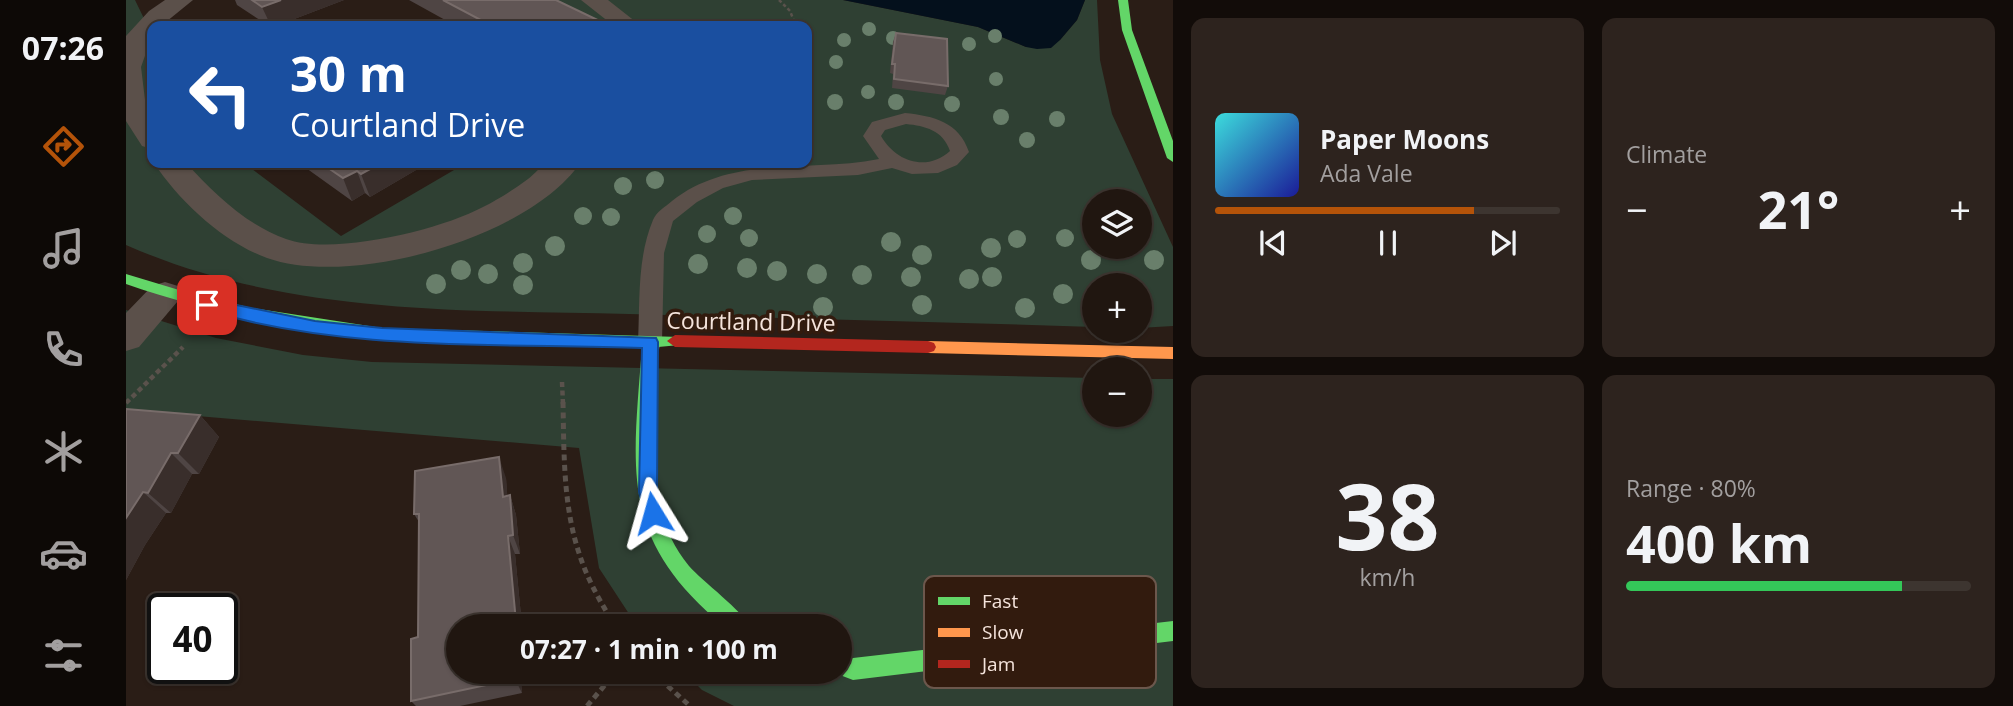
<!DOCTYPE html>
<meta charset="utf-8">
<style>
body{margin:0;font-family:"Open Sans",sans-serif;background:#2d231e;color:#f1f3f6;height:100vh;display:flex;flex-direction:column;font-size:26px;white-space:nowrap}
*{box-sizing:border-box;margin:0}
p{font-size:23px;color:#a29f9f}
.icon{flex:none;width:38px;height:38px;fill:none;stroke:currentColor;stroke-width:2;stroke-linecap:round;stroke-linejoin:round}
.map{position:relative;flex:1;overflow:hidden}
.drawer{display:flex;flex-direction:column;gap:18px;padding:18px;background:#120c09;width:840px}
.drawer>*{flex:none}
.banner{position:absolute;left:21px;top:21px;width:665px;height:147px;border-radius:14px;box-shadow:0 2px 5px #0004,0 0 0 2px #3d3530;background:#1a4fa0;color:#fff;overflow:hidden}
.tools{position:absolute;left:956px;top:189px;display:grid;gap:14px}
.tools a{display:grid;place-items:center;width:70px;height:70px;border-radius:50%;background:#201610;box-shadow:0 2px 5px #0004,0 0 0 2px #3d3530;font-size:35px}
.speed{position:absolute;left:21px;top:593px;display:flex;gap:14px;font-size:35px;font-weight:700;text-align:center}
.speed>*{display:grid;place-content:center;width:91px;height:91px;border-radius:50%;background:#201610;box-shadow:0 2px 5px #0004,0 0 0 2px #3d3530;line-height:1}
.speed .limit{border:4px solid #111;border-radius:10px;background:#fff;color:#111}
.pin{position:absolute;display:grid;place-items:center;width:60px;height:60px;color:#fff;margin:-30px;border-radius:14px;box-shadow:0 4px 10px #0006}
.me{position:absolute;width:77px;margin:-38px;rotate:352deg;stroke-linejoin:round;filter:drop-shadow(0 0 5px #0008)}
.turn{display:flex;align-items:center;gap:24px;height:147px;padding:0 28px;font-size:32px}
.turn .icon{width:91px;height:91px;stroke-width:2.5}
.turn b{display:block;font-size:49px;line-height:60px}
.big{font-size:52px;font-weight:700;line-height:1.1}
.drawer .card{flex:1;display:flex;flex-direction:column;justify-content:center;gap:10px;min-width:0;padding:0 24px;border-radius:14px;background:#2d231e}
.drawer .dial{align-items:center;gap:0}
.dial b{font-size:91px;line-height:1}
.song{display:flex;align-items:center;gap:21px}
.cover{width:84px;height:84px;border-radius:10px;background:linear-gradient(135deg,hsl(180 70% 55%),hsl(240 70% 35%))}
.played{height:7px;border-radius:4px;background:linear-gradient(90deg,#b45309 75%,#3d3530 75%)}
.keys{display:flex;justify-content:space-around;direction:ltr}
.heat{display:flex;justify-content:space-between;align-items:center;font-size:38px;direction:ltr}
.charge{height:10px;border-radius:5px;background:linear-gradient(90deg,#34c759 80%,#3d3530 0)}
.drawer .tiles{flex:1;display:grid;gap:18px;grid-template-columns:repeat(2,1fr)}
.trip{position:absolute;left:320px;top:614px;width:406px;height:70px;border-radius:35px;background:#201610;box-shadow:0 2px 5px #0004,0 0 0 2px #3d3530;font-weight:700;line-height:70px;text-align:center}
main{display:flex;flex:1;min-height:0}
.tabs{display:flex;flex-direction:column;width:126px;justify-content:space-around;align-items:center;background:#0d0906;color:#a29f9f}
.tabs .icon{width:49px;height:49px}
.tabs .selected{color:#b45309}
.tabs b{font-size:32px;color:#f1f3f6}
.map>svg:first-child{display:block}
.green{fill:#2f4033;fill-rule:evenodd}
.water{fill:#04101c}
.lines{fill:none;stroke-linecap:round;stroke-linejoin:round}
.path-far2{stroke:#5a524c;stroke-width:2.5;stroke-dasharray:3.5 2.5;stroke-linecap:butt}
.path-far1{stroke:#5a524c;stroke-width:4.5;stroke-dasharray:5 3.5;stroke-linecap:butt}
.path{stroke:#5a524c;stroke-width:5;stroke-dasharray:6 4.5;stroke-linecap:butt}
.lane{fill:#5b504a;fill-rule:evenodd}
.street{fill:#5b504a;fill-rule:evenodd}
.fast{fill:#63d668;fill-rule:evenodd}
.slow{fill:#ff974d;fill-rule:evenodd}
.jam{fill:#b3261e;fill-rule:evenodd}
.tree{fill:#697f6b}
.wall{fill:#4f4544}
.shaded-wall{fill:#392e2b}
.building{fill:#615655;stroke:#786c6a;stroke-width:2}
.route{fill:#1a73e8;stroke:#114b97;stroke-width:2}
.labels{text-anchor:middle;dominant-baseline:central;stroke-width:7;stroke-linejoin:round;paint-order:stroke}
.street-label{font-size:23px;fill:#f5e4dc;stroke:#321b0e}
.key{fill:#321b0e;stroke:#6c574c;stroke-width:2}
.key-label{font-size:19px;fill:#f5e4dc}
</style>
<main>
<nav class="tabs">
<b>07:26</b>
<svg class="icon selected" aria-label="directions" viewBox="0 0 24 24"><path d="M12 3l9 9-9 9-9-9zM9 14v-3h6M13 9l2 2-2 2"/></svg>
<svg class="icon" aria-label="music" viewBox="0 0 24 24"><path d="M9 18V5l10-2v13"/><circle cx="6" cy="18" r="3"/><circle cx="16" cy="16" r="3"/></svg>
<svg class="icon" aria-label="phone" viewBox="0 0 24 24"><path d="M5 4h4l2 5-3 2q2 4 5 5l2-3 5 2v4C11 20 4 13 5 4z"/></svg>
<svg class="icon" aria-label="climate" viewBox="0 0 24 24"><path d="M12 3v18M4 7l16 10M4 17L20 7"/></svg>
<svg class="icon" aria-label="car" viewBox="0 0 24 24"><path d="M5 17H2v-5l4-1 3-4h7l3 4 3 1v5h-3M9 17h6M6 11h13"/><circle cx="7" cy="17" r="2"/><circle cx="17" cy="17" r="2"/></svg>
<svg class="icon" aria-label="filters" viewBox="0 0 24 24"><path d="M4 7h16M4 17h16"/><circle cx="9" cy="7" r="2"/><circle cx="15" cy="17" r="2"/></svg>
</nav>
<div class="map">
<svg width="1047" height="706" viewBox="0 0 1047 706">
<rect width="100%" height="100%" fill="#2a1d16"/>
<path class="green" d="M0,0h9l17,35v128h92l97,73 125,-73h341v-137h-233l-55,-26h324l135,27 48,20 34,-7 17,-20 8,-20h12l3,60 12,54 61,133v79l-34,2v-43h-45v42c-155,-5 -310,-9 -465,-13 -170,-4 -344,1 -503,-69zM968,201h45v46h-45z
M0,310l90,28 87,17 69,7 722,16v37h45v-36h34v327h-439l-32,-16 -18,-18h156v-46h-203l-38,-58 -20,-120 -453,-38z"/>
<path class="water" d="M717,0h242l-8,20 -17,20 -9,8 -14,1 -11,-2 -48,-20z"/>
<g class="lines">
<path class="path-far2" d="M653,0l11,11 4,10 -4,5"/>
<path class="path-far1" d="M436,382l1,22
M0,403l57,-56"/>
<path class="path" d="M437,402c1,50 0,103 16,151 8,26 22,50 36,73
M526,672l38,34
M461,706l29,-34"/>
<path class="lane" d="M779,113c29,3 54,9 64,39l-12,13 -19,8 -26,1 -20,-6 -34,7 -106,5 -29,8 -26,14 -24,19 -9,32 -2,89 -3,7 -9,2 -9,-2 -3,-7c2,-41 -1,-84 15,-122 3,-8 12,-13 19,-19 60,-47 137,-28 207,-42l-16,-23 9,-14zM780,124c19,2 37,6 44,27 -23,21 -54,11 -69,-15l4,-6z"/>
<path class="street" d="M39,0h28l-32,26h-9v10l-11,31 5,41 6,10v31l-10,-3 -16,-25v-85l23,-25z
M455,0h27l33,26h-27z
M28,163h32c28,30 60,62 100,76 47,17 154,-9 197,-32 16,-8 30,-17 45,-28 6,-4 13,-14 20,-16 9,-3 23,0 32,0 -51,75 -229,125 -313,95 -44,-16 -87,-56 -113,-95z
M39,282l13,4 5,9 -44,52 -13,4v-38l26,-27z"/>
<path class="fast" d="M992,0h10l4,30 41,111v21l-6,-4 -45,-128z
M0,274l63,19 63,15 130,20 298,9 3,4 -3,4 -22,2c-5,72 -19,158 31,219 13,15 55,46 60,60h-25c-106,-87 -91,-156 -82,-280l-260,-6c-87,-11 -173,-27 -256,-56z
M1047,621v20l-320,39 -21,-8h8v-17l13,3z"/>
<path class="slow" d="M802,341l245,6v12l-245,-6 -6,-2 -2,-4 2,-4z"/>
<path class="jam" d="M549,335l253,6 6,2 2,4 -2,4 -6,2 -253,-6 -8,-6z"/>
</g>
<g class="tree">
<circle cx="743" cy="29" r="7"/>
<circle cx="869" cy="36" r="7"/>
<circle cx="767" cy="38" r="7"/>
<circle cx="718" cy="40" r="7"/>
<circle cx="843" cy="44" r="7"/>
<circle cx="710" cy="62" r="7"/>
<circle cx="870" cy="79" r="7"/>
<circle cx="742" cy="92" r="7"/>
<circle cx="709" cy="102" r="8"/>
<circle cx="770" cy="102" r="8"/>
<circle cx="826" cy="104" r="8"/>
<circle cx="875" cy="117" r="8"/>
<circle cx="931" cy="119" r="8"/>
<circle cx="901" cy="140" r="8"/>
<circle cx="529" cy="180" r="9"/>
<circle cx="497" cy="186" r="9"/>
<circle cx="457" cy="216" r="9"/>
<circle cx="607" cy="216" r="9"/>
<circle cx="485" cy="217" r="9"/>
<circle cx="581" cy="234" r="9"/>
<circle cx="623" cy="238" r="9"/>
<circle cx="939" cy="238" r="9"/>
<circle cx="891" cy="239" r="9"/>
<circle cx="765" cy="242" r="10"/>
<circle cx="429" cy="246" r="10"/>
<circle cx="865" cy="248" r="10"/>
<circle cx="796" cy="255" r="10"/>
<circle cx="965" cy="260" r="10"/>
<circle cx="1028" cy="260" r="10"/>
<circle cx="397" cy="263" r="10"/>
<circle cx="572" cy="264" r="10"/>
<circle cx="621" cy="268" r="10"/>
<circle cx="335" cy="270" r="10"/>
<circle cx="651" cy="271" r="10"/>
<circle cx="362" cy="274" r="10"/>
<circle cx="691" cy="274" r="10"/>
<circle cx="736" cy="275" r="10"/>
<circle cx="785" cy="277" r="10"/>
<circle cx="866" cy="277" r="10"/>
<circle cx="843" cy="279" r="10"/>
<circle cx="310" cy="284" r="10"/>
<circle cx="397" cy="285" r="10"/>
<circle cx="937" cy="294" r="10"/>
<circle cx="796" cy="305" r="10"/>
<circle cx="697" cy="307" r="10"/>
<circle cx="899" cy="308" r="10"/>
</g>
<path class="wall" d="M109,0h109l-68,26h-7l-32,-21z
M283,0h147l54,26h-154z
M770,33l52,53 -3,9 -53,-7 1,-14 -3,-1 3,-31z
M164,163h138l-58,34 -5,-4 -13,8 -53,-38 -5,3z
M0,409l74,6 19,22 -20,37h-7l-21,39h-5l-21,32 -19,35z
M380,478l1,18 3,-1 6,20 4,39h-5l7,72h-64v46h62l2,21 -62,13h-44l-5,-5 7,-64 1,-115 -5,-8z"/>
<path class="shaded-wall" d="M155,0h63l-68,26h-5l-9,-19z
M255,163h47l-58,34 -9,-23z
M231,171l8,22 -13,8 -9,-23z
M74,415l19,22 -20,37 -21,-21z
M45,453l21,21 -21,39 -23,-20z
M373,457l7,21 3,39 -6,-20z
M17,492l23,21 -21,32 -19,35v-62z
M384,495l6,20 4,39 -7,-19z
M382,536l7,18 7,72h-4l-2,-4z
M389,672h5l2,21 -7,-14z"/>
<path class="building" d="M126,0h29l-19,7z
M317,0h113l54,26h-118z
M128,23l1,3h-17z
M770,33l51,6 1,47 -54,-7 1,-15h-3z
M195,163h60l-20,11 -4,-3 -14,7z
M0,409l74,6 -22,38h-7l-23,40 -5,-1 -17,26z
M373,457l4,40 7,-2 3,40 -5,1 8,86 -6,1 1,3h-53v46h57v7l-104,22v-62l7,-2 1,-123h-5l1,-43z"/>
<path class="route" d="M81,299l108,22 67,7 274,10 2,4 -1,150 5,21 -3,6 -6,3 -7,-3 -7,-27 3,-144c-146,-5 -299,4 -440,-39l-2,-4z"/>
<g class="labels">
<g class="street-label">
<text transform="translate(625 321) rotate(1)">Courtland Drive</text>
</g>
</g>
<rect x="798" y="576" width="232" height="112" rx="10" class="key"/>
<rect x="812" y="597" width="32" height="8" fill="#63d668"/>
<rect x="812" y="628" width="32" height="9" fill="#ff974d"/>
<rect x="812" y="660" width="32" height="8" fill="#b3261e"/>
<g class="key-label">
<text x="856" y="608">Fast</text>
<text x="856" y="639">Slow</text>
<text x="856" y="671">Jam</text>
</g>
</svg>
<div class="tools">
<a><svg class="icon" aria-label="layers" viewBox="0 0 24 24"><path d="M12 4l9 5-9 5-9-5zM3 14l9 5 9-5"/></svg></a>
<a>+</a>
<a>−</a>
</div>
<div class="speed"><div class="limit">40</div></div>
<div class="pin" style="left:81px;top:305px;background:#d93025"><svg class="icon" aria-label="arrive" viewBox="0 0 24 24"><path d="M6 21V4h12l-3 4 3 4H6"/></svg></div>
<svg class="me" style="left:527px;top:513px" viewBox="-20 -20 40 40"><path d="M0-17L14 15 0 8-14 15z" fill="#1a73e8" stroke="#fff" stroke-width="4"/></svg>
<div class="trip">07:27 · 1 min · 100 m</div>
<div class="banner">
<div class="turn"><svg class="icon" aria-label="left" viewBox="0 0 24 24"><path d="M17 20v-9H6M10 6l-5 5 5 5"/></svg><div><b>30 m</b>Courtland Drive</div></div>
</div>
</div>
<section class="drawer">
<div class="tiles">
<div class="card">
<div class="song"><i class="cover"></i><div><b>Paper Moons</b><p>Ada Vale</p></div></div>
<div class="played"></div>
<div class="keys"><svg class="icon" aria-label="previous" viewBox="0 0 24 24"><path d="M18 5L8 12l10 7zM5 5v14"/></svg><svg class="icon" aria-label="pause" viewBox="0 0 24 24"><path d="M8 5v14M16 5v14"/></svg><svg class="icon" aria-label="next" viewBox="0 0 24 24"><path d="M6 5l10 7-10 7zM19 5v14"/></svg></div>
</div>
<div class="card"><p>Climate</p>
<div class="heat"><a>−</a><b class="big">21°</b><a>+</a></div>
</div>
<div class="card dial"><b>38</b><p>km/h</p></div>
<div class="card"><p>Range · 80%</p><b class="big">400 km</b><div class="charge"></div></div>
</div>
</section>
</main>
